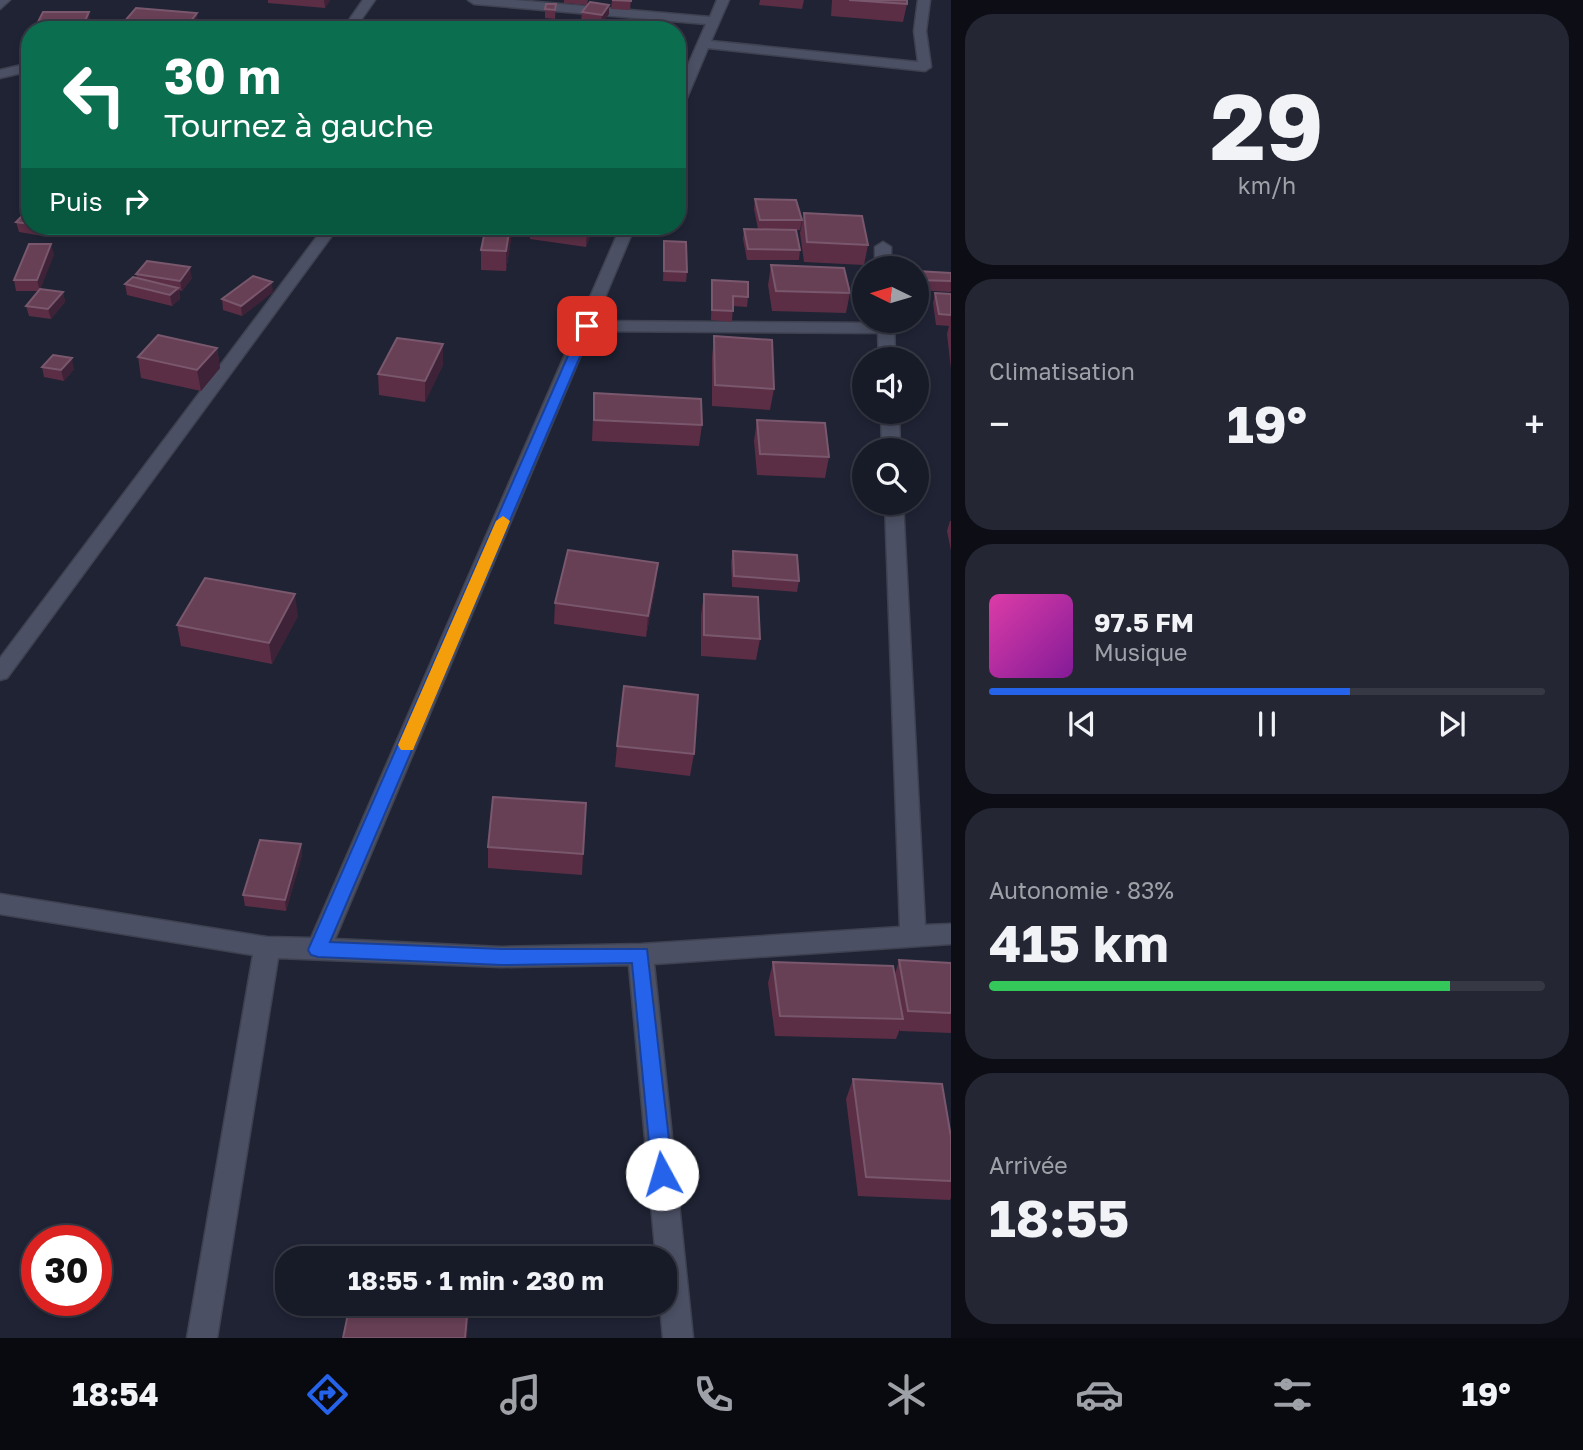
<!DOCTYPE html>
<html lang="fr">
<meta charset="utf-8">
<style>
body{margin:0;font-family:"Golos Text",sans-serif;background:#242733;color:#f1f3f6;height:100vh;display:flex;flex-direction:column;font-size:26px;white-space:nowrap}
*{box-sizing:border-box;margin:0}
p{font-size:23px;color:#9ea1a7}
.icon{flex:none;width:38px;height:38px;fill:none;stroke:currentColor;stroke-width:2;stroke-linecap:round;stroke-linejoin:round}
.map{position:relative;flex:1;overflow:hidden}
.sheet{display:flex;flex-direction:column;gap:14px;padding:14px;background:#0d0e15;width:632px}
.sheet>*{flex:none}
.hud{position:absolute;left:21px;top:21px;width:665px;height:214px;border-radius:28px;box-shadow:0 4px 10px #0003,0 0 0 2px #363844;background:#0b6e4f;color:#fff;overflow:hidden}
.needle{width:46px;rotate:275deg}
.buttons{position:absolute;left:852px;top:256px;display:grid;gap:14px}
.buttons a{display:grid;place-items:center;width:77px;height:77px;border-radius:50%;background:#171a27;box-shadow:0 4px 10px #0003,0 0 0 2px #363844;font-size:35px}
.speed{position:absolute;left:21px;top:1225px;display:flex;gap:14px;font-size:35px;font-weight:700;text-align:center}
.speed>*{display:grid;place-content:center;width:91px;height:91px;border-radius:50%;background:#171a27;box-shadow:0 4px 10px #0003,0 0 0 2px #363844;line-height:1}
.speed .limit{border:10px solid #d22;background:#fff;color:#111}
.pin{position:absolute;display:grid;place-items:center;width:60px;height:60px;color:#fff;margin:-30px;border-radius:14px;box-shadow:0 4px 10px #0006}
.me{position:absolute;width:77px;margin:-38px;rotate:354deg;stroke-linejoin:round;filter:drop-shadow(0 0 5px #0008)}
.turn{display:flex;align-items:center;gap:24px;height:147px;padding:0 28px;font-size:32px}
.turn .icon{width:91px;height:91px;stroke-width:2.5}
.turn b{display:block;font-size:49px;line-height:60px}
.then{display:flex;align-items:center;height:66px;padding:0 28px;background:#0003;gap:14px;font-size:26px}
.big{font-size:52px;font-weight:700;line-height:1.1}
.sheet .card{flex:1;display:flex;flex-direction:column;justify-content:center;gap:10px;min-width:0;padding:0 24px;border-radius:28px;background:#242733}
.sheet .dial{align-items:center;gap:0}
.dial b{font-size:91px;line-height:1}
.song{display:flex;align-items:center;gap:21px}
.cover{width:84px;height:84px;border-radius:10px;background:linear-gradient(135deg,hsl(320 70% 55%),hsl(290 70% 35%))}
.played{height:7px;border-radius:4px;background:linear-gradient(90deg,#2563eb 65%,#363844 65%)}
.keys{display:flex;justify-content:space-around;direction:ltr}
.heat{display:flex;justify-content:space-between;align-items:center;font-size:38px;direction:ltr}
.charge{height:10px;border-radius:5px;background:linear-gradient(90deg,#34c759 83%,#363844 0)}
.trip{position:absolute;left:275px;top:1246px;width:402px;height:70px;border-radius:28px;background:#171a27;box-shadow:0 4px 10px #0003,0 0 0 2px #363844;font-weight:700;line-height:70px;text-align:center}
.tab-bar{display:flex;height:112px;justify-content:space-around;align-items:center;background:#090a10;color:#9ea1a7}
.tab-bar .icon{width:49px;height:49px}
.tab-bar .selected{color:#2563eb}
.tab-bar b{font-size:32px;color:#f1f3f6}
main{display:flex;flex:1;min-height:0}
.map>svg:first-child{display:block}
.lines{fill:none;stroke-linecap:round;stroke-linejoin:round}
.minor-casing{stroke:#3e414f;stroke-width:3}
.minor{fill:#4b5064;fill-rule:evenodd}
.wall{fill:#5b2e45}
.shaded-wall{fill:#3e2237}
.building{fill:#684056;stroke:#79576c;stroke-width:2}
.route{fill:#2563eb;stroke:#184099;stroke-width:2}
.slow{fill:#f59e0b}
</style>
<main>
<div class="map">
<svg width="952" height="1338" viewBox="0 0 952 1338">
<rect width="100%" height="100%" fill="#1f2334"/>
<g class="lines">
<defs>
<path id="minor" d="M0,0h10l-10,9z
M363,0h12l-21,30h-12z
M468,0h47l195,17 7,-17h12l-18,41 207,21 -4,-31 4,-31h12l-4,31 5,36 -6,4 -217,-23 -24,57 -7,4v-19l29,-66 -232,-20z
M30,63v8l-30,7v-8z
M325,226h14l-332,452 -7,2v-22z
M621,226h14l-40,95 283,2v-3h16l1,39h-16l-1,-26 -287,-2 -256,608 166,8 140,-3 259,-17 -15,-425h18l22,423 27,-1v20l-298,20 39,374h-30l-3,-34h5v-46h-9l-27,-293 -128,2 -223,-9 -61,380h-30l66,-383 -253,-41v-20l267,43 44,1z
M883,242l8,5v21h-16v-21z
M881,411h18l1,39h-18z"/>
</defs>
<use href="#minor" class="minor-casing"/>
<use href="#minor" class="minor"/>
</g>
<path class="wall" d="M268,0h62l-5,8 -57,-5z
M564,0h24l-1,5 -23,-2z
M612,0h19l-1,10 -19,-1z
M760,0h44l-2,9 -43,-4z
M832,0h75v4l-4,18 -72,-6z
M556,4l-1,15 -10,-1v-9z
M582,12l27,2 -8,10 -20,-3z
M755,199l47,21 -2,10h-4l4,20 -1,10h-52l-4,-21 1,-10h14l-4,-20z
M30,208v18h28l-10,11 -29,-5 -3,-10z
M804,213l64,32 -4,20 -60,-3 -4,-29z
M513,226l-7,45 -25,-1v-20z
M530,226h64l-8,21 -56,-8z
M664,241l23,31 -1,10 -23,-1z
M54,254l-14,35 23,3 2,10 -14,17 -22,-3 -3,-10 13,-15h-23l-2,-11z
M771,265l79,28 -4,20 -74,-2 -4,-26z
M917,271l34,2v19l-34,-2z
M136,274l56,4 -10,13 -3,-1 1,9 -8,7 -45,-11 -2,-11 12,-6z
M712,280l36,17 -1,10 -14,-1 -1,16 -21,-2z
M273,292l-31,24 -19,-6 -1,-11z
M935,293l16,1v75l-4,-35 2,-8 -13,-1 -3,-22z
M714,336l60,53 -4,21 -58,-4v-49z
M443,344v21l-18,37 -46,-7 -1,-21z
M217,348l3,20 -19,23 -60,-13 -3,-21z
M42,367l32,2 -10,12 -20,-4z
M594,393l108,32 -3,21 -107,-5z
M757,420l72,37 -4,21 -68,-3 -3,-34z
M950,521h1v30l-4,-20z
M733,551l66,30 -2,11 -65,-5 -1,-25z
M656,584l-10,53 -92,-13 1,-21z
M704,594l56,45 -4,21 -55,-4v-41z
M298,616l-26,48 -91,-18 -4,-21z
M617,746l77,8 -4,22 -75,-9z
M301,844l1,11 -16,56 -41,-5 -2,-11z
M488,847l95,7 -1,21 -94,-7z
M899,960l52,3v70l-51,-2v-2l-4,10 -121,-3 -7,-53 5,-21 122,12z
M853,1079l98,58v61l-1,2 -92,-4 -12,-97z"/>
<path class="shaded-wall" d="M324,0h6l-5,8z
M609,5v9l-8,10 1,-9z
M89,12l3,18h-11z
M197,13l2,17h-15z
M46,226h12l-10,11z
M510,226h3l-7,45v-20z
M587,226h7l-8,21 1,-20z
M51,244l3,10 -14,37 -3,-11z
M190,267l2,11 -10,13 -2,-10z
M272,282l1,10 -31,24 -1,-10z
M178,288l2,11 -8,7 -2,-11z
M63,292l2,10 -14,17 -3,-10z
M443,344v21l-18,37v-21z
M217,348l3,20 -19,23 -4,-21z
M72,358l2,11 -10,12 -3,-11z
M658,563l-2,21 -10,53 2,-21z
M295,594l3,22 -26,48 -3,-21z
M301,844l1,11 -16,56 -1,-11z
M468,1304h2l-3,34h-2z"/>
<path class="building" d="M612,0h19v1z
M849,0h58v4z
M590,2l19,3 -7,10 -20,-3z
M546,4h10l-1,6 -10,-1z
M136,8l61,5 -13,17h-67z
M43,12h46l-8,18h-47z
M502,22l35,1v7h-36z
M574,25l25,5h-29z
M755,199l41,1 6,20h-42z
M30,208v16l-14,-2z
M804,213l58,3 6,29 -61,-3z
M486,226h24l-4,25 -25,-1z
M744,229l52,1 4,20 -52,-1z
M664,241l22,1 1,30 -23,-1z
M29,244h22l-14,36h-23z
M147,261l43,6 -10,14 -44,-7z
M771,265l73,3 6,25 -74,-2z
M917,271l34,2v8l-34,-1z
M253,276l19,6 -31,24 -19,-7z
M133,277l45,11 -8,7 -45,-11z
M712,280l36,2v15l-15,-1v15l-21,-1z
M40,289l23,3 -15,17 -22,-3z
M935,293l16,1v21l-12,-1z
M158,335l59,13 -20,22 -59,-13z
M714,336l58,4 2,49 -59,-4z
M397,338l46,6 -18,37 -47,-7z
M53,355l19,3 -11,12 -19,-3z
M594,393l107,6 1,26 -108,-5z
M757,420l68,3 4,34 -69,-3z
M568,550l90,13 -10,53 -93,-13z
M733,551l64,4 2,26 -65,-5z
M205,578l90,16 -26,49 -92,-18z
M704,594l54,3 2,42 -56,-4z
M624,686l74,9 -4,59 -77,-8z
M493,797l93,6 -3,51 -95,-7z
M260,840l41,4 -16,56 -42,-5z
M899,960l52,3v50l-43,-2z
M773,962l120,4 10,53 -123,-3z
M853,1079l89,5 9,53v44l-85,-4z
M350,1304h118l-3,34h-122z"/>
<path class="route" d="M587,322l6,4 -263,616 172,7h145l26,225 -3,7 -8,3 -7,-3 -3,-7 -20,-211 -130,2 -184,-8 -7,-2 -3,-5 273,-624z"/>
<path class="slow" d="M503,516l7,5 -95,224 -2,5h-12l-3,-5 98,-224z"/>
</svg>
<div class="buttons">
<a><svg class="needle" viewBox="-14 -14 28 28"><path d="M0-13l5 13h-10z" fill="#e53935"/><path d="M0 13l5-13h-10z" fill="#9ea1a7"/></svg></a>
<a><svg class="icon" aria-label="sound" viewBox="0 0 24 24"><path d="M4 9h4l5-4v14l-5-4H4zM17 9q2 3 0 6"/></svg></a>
<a><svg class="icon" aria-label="search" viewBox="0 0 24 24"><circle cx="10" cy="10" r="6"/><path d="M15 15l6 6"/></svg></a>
</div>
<div class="speed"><div class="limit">30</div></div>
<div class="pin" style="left:587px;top:326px;background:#d93025"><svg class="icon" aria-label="arrive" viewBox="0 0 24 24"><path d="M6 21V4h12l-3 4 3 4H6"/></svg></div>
<svg class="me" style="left:662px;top:1174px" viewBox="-20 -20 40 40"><circle r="19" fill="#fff"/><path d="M0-13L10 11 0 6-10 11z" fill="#2563eb"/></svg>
<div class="trip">18:55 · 1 min · 230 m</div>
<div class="hud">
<div class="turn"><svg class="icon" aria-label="left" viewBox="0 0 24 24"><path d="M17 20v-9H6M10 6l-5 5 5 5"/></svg><div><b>30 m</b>Tournez à gauche</div></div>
<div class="then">Puis<svg class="icon" aria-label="right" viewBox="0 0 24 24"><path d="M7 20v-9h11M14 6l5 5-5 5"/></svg></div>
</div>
</div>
<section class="sheet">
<div class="card dial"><b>29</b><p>km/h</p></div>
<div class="card"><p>Climatisation</p>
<div class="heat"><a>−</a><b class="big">19°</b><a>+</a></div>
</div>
<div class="card">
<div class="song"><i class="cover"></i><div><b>97.5 FM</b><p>Musique</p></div></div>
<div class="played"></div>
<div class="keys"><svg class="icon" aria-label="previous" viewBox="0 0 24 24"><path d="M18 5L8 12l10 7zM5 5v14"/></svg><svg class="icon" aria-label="pause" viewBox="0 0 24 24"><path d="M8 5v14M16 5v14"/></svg><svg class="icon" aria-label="next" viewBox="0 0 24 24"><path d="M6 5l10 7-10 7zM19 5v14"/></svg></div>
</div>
<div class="card"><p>Autonomie · 83%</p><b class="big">415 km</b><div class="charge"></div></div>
<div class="card"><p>Arrivée</p><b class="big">18:55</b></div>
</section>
</main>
<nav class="tab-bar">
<b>18:54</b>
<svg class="icon selected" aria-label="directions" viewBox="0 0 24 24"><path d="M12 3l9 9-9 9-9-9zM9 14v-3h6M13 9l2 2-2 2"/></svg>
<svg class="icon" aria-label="music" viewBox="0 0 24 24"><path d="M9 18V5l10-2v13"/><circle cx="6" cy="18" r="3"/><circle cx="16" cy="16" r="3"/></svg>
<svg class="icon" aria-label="phone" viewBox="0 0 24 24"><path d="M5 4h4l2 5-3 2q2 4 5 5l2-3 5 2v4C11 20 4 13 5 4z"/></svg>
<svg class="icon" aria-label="climate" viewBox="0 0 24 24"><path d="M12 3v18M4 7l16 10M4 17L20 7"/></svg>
<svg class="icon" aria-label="car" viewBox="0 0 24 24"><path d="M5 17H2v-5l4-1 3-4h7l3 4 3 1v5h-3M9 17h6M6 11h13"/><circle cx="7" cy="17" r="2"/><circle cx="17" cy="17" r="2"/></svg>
<svg class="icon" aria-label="filters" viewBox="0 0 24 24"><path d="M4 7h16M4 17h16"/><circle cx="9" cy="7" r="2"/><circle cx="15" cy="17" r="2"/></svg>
<b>19°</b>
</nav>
